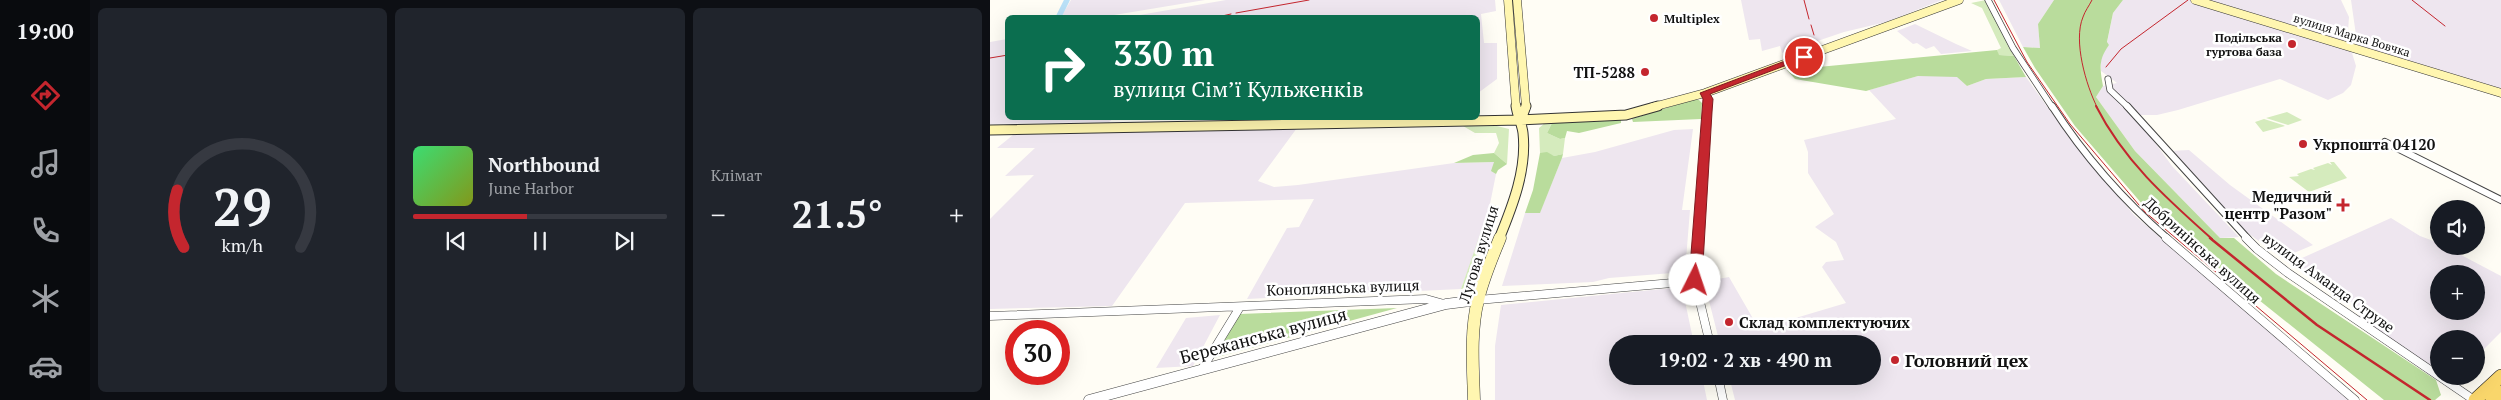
<!DOCTYPE html>
<html lang="uk">
<meta charset="utf-8">
<style>
body{margin:0;font-family:"PT Serif",serif;background:#20242c;color:#f1f3f6;height:100vh;display:flex;flex-direction:column;font-size:19px;white-space:nowrap}
*{box-sizing:border-box;margin:0}
p{font-size:16px;color:#9ea1a6}
.icon{flex:none;width:28px;height:28px;fill:none;stroke:currentColor;stroke-width:2;stroke-linecap:round;stroke-linejoin:round}
.map{position:relative;flex:1;overflow:hidden}
.drawer{display:flex;flex-direction:column;gap:8px;padding:8px;background:#0d0f14;width:900px}
.drawer>*{flex:none}
.banner{position:absolute;left:15px;top:15px;width:475px;height:105px;border-radius:8px;box-shadow:0 5px 20px #0002;background:#0b6e4f;color:#fff;overflow:hidden}
.controls{position:absolute;left:1440px;top:200px;display:grid;gap:10px}
.controls a{display:grid;place-items:center;width:55px;height:55px;border-radius:50%;background:#171b24;box-shadow:0 5px 20px #0002;font-size:25px}
.speed{position:absolute;left:15px;top:320px;display:flex;gap:10px;font-size:25px;font-weight:700;text-align:center}
.speed>*{display:grid;place-content:center;width:65px;height:65px;border-radius:50%;background:#171b24;box-shadow:0 5px 20px #0002;line-height:1}
.speed .limit{border:8px solid #d22;background:#fff;color:#111}
.pin{position:absolute;display:grid;place-items:center;width:42px;height:42px;color:#fff;margin:-21px;border:2px solid #fff;border-radius:50%;box-shadow:0 1px 5px #0007}
.me{position:absolute;width:55px;margin:-28px;rotate:4deg;stroke-linejoin:round;filter:drop-shadow(0 0 4px #0008)}
.turn{display:flex;align-items:center;gap:18px;height:105px;padding:0 25px;font-size:22px}
.turn .icon{width:65px;height:65px;stroke-width:2.5}
.turn b{display:block;font-size:35px;line-height:42px}
.big{font-size:38px;font-weight:700;line-height:1.1}
.drawer .widget{flex:1;display:flex;flex-direction:column;justify-content:center;gap:8px;min-width:0;padding:0 18px;border-radius:8px;background:#20242c}
.drawer .dial{align-items:center;gap:0}
.dial svg{height:130px;overflow:visible;fill:none;stroke:#363941;stroke-width:7;stroke-linecap:round;text-anchor:middle}
.dial text{fill:#f1f3f6;stroke:none}
.song{display:flex;align-items:center;gap:15px}
.cover{width:60px;height:60px;border-radius:8px;background:linear-gradient(135deg,hsl(140 70% 55%),hsl(70 70% 35%))}
.played{height:5px;border-radius:2px;background:linear-gradient(90deg,#c4262e 45%,#363941 45%)}
.keys{display:flex;justify-content:space-around;direction:ltr}
.heat{display:flex;justify-content:space-between;align-items:center;font-size:28px;direction:ltr}
.drawer .tiles{flex:1;display:grid;gap:8px;grid-template-columns:repeat(3,1fr)}
.trip{position:absolute;left:619px;top:335px;width:272px;height:50px;border-radius:25px;background:#171b24;box-shadow:0 5px 20px #0002;font-weight:700;line-height:50px;text-align:center}
main{display:flex;flex:1;min-height:0}
.tabs{display:flex;flex-direction:column;width:90px;justify-content:space-around;align-items:center;background:#090b0e;color:#9ea1a6}
.tabs .icon{width:35px;height:35px}
.tabs .current{color:#c4262e}
.tabs b{font-size:22px;color:#f1f3f6}
.map>svg:first-child{display:block}
.industrial{fill:#eee6ef;fill-rule:evenodd}
.green{fill:#d5ebbd}
.forest{fill:#b9dc9c}
.lines{fill:none;stroke-linecap:round;stroke-linejoin:round}
.canal{stroke:#b9e0f7;stroke-width:5.5}
.minor-far2-casing{stroke:#444;stroke-width:7}
.minor-far1-casing{stroke:#444;stroke-width:8}
.minor-casing{stroke:#444;stroke-width:9}
.tertiary-casing{stroke:#444;stroke-width:11}
.secondary-far2-casing{stroke:#333;stroke-width:9}
.secondary-far1-casing{stroke:#333;stroke-width:11}
.secondary-casing{stroke:#333;stroke-width:13}
.primary-casing{stroke:#222;stroke-width:14}
.minor-far2{stroke:#fff;stroke-width:5.5}
.minor-far1{stroke:#fff;stroke-width:6}
.minor{stroke:#fff;stroke-width:8}
.tertiary{stroke:#fff;stroke-width:10}
.secondary-far2{stroke:#fff6b0;stroke-width:8}
.secondary-far1{stroke:#fff6b0;stroke-width:9}
.secondary{stroke:#fff6b0;stroke-width:12}
.primary{stroke:#f9d66b;stroke-width:13}
.tram{stroke:#c4262e;stroke-width:1}
.rail-far2{stroke:#c4262e;stroke-width:1}
.rail-far1{stroke:#c4262e;stroke-width:2}
.rail{stroke:#c4262e;stroke-width:2.5}
.route{fill:#c4262e;stroke:#7f191e}
.poi-dot{fill:#c4262e;stroke:#fff;stroke-width:2}
.labels{text-anchor:middle;dominant-baseline:central;stroke-width:5;stroke-linejoin:round;paint-order:stroke}
.far-poi-label{font-size:12px;font-weight:bold;fill:#111;stroke:#fff;text-anchor:start}
.far-street-label{font-size:12px;fill:#111;stroke:#fff}
.poi-label{font-size:15px;font-weight:bold;fill:#111;stroke:#fff;text-anchor:end}
.street-label{font-size:15px;fill:#111;stroke:#fff}
.near-street-label{font-size:18px;fill:#111;stroke:#fff}
.near-poi-label{font-size:18px;font-weight:bold;fill:#111;stroke:#fff;text-anchor:start}
</style>
<main>
<nav class="tabs">
<b>19:00</b>
<svg class="icon current" aria-label="directions" viewBox="0 0 24 24"><path d="M12 3l9 9-9 9-9-9zM9 14v-3h6M13 9l2 2-2 2"/></svg>
<svg class="icon" aria-label="music" viewBox="0 0 24 24"><path d="M9 18V5l10-2v13"/><circle cx="6" cy="18" r="3"/><circle cx="16" cy="16" r="3"/></svg>
<svg class="icon" aria-label="phone" viewBox="0 0 24 24"><path d="M5 4h4l2 5-3 2q2 4 5 5l2-3 5 2v4C11 20 4 13 5 4z"/></svg>
<svg class="icon" aria-label="climate" viewBox="0 0 24 24"><path d="M12 3v18M4 7l16 10M4 17L20 7"/></svg>
<svg class="icon" aria-label="car" viewBox="0 0 24 24"><path d="M5 17H2v-5l4-1 3-4h7l3 4 3 1v5h-3M9 17h6M6 11h13"/><circle cx="7" cy="17" r="2"/><circle cx="17" cy="17" r="2"/></svg>
</nav>
<section class="drawer">
<div class="tiles">
<div class="widget dial"><svg viewBox="0 0 100 80">
<path d="M14 69A42 42 0 1 1 86 69"/>
<path d="M14 69A42 42 0 0 1 10 34" stroke="#c4262e"/>
<text x="50" y="56" font-size="32" font-weight="700">29</text>
<text x="50" y="72" font-size="11">km/h</text>
</svg></div>
<div class="widget">
<div class="song"><i class="cover"></i><div><b>Northbound</b><p>June Harbor</p></div></div>
<div class="played"></div>
<div class="keys"><svg class="icon" aria-label="previous" viewBox="0 0 24 24"><path d="M18 5L8 12l10 7zM5 5v14"/></svg><svg class="icon" aria-label="pause" viewBox="0 0 24 24"><path d="M8 5v14M16 5v14"/></svg><svg class="icon" aria-label="next" viewBox="0 0 24 24"><path d="M6 5l10 7-10 7zM19 5v14"/></svg></div>
</div>
<div class="widget"><p>Клімат</p>
<div class="heat"><a>−</a><b class="big">21.5°</b><a>+</a></div>
</div>
</div>
</section>
<div class="map">
<svg width="1511" height="400" viewBox="0 0 1511 400">
<rect width="100%" height="100%" fill="#fffdf5"/>
<path class="industrial" d="M81,0h134l-103,17h-41z
M236,0h269l1,11 -15,3 3,29h13v36l-19,14v-75l-350,-1z
M751,0h201l-56,22 -42,10 -62,21 -2,-7 -18,5 -2,-12 -11,1z
M1009,0h55l-16,24 2,24 -17,-1z
M1133,0h67l157,48 5,5 4,13 -5,19 -8,8 -15,7 -48,-21 -102,31 -21,5h-22l37,51 67,71 -19,1 -85,-87 -39,-54 7,-11 14,-3 -16,-12v-16l8,-10 -2,-2 6,-30z
M1210,0h141l8,17 -2,28z
M1361,0h150v92l-143,-43z
M925,24l41,20 16,7 -31,3 -7,-8 -8,3 -9,-6 -4,1 -16,-13z
M17,39l1,79h106l-5,4 -119,2v-82z
M928,76h39l10,10 19,-7 40,-2 35,49 73,89 216,185h-615l-6,-24h143v-32h-152l-15,-59 2,-4 22,-4 30,52 87,-26 -24,-36 4,-5 18,-2 -8,-18 -21,-15 19,-13 -26,-41v-21l-4,-12 92,-21 -27,-29z
M307,128l-39,53 16,6 24,-2 156,-22 40,-1 -1,9 3,3 -8,40 -27,75 -214,10 40,-71 12,-1 15,-28 -129,4 -73,103 -122,3v-90l44,-44 -29,1 30,-28h-38l16,-13z
M703,129l-11,81h8l-5,62 -76,6 -16,4 -91,4 23,-73 15,-1 22,-54 33,-6 79,-22z
M1199,150l41,35 83,60 -31,13 -45,-33 -68,-74z
M1401,218l29,18 19,7v3h5l57,30v56l-25,25v-18h-37v33l-83,-55 10,-5 -75,-49zM1449,274h37v37h-37z
M692,287l12,57h-76v32h84l5,24h-212v-54l6,-41z
M230,315l-27,51 -37,2 30,-50z"/>
<path class="green" d="M996,0l28,56 -16,-1 -1,-5 4,-2 -19,-40 -11,-5z
M1297,112l15,8 -14,5 -22,-7z
M1274,119l19,6 2,1 -22,6 -8,-10z
M555,123h7l-5,10 13,6 5,-1 -2,16 -9,2 -14,-3 -1,-25z
M503,125l16,4 -2,35 -13,-11 5,-10 -3,-10h-21l-12,-7z
M1340,162h4l13,16 -38,14 -20,-15 10,-1 -2,-2 14,-5 4,1 -2,-2 15,-5 4,2z
M506,205l-31,83 -4,1 29,-83z"/>
<path class="forest" d="M1064,0h69l-10,13 -6,29 2,3c-11,15 -9,24 -6,41l-7,11 39,54 85,87h14l42,36 160,106 5,15 -6,5h-51l-235,-188 -74,-86 -40,-58 -12,-21 17,1 -2,-24z
M1007,50l2,5 15,1 12,21 -40,2 -19,7 -10,-9 -39,-1 -52,15 -71,-12 -8,-9z
M701,100h8l3,3 -1,16 -68,3 -1,-3z
M631,120v3l-42,10 -12,-2 -2,7 -5,1 -13,-6 5,-10z
M557,152l7,4 9,-2 -1,4 -22,55h-15l8,-23 7,-37z
M504,153l13,11 -9,6 -2,4 -5,-3 3,-9 -40,1 19,-8z
M407,308l-183,50 26,-44z"/>
<g class="lines">
<path class="canal" d="M68,18l9,-18"/>
<defs>
<path id="minor-far2" d="M998,0l25,48 39,59
M1118,79l2,11 18,17
M715,93l3,6v8"/>
<path id="minor-far1" d="M1062,106c31,48 72,95 116,133
M1137,106l121,133
M1395,142l116,58
M708,239l10,-133"/>
<path id="minor" d="M708,238l-3,43 15,63
M1176,238l189,162
M1256,238l11,11 31,24 186,127
M488,300l217,-19
M0,316l436,-17 18,5
M212,369l38,-62
M728,376l5,24"/>
<path id="tertiary" d="M99,400l357,-96 32,-4"/>
<path id="secondary-far2" d="M518,0l8,107
M527,0l9,107
M1205,0l306,93
M663,107l52,-14 254,-93"/>
<path id="secondary-far1" d="M531,120l5,-14
M0,130l531,-10 105,-5 32,-9
M509,239c14,-34 28,-70 24,-106 -1,-9 -6,-18 -7,-27"/>
<path id="secondary" d="M484,400c-1,-33 -4,-68 4,-100 5,-22 14,-42 22,-62"/>
<path id="primary" d="M1485,400l26,-24
M1502,400l9,-8"/>
</defs>
<use href="#minor-far2" class="minor-far2-casing"/>
<use href="#minor-far1" class="minor-far1-casing"/>
<use href="#minor" class="minor-casing"/>
<use href="#tertiary" class="tertiary-casing"/>
<use href="#secondary-far2" class="secondary-far2-casing"/>
<use href="#secondary-far1" class="secondary-far1-casing"/>
<use href="#secondary" class="secondary-casing"/>
<use href="#primary" class="primary-casing"/>
<use href="#minor-far2" class="minor-far2"/>
<use href="#minor-far1" class="minor-far1"/>
<use href="#minor" class="minor"/>
<use href="#tertiary" class="tertiary"/>
<use href="#secondary-far2" class="secondary-far2"/>
<use href="#secondary-far1" class="secondary-far1"/>
<use href="#secondary" class="secondary"/>
<use href="#primary" class="primary"/>
<path class="tram" d="M1004,0l33,62 43,62 75,88 222,188"/>
<path class="rail-far2" d="M814,0l5,19
M1102,0c-3,6 -7,11 -9,17 -10,24 3,68 14,90
M1422,0l33,26
M246,13l73,-13
M223,18l18,-4
M821,25l3,10
M0,58l18,-3
M1116,67l15,-18 67,-49"/>
<path class="rail-far1" d="M1106,106c28,55 70,92 116,133"/>
<path class="rail" d="M1220,238l107,87 113,75"/>
</g>
<path class="route" d="M811,55l7,2 -98,37 3,5 -1,13 -10,168 -7,5 -4,-1 -2,-4 14,-181 -3,-6z"/>
<g class="poi-dot">
<circle cx="664" cy="18" r="5"/>
<circle cx="1302" cy="44" r="5"/>
<circle cx="655" cy="72" r="5"/>
<circle cx="1313" cy="144" r="5"/>
<path d="M1350.5 197.5h5v5h5v5h-5v5h-5v-5h-5v-5h5z"/>
<circle cx="739" cy="322" r="5"/>
<circle cx="905" cy="360" r="5"/>
</g>
<g class="labels">
<g class="far-poi-label">
<text x="674" y="18">Multiplex</text>
<text x="1292" y="37" text-anchor="end">Подільська<tspan x="1292" dy="14">гуртова база</tspan></text>
</g>
<g class="far-street-label">
<text transform="translate(1362 35) rotate(17)">вулиця Марка Вовчка</text>
</g>
<g class="poi-label">
<text x="645" y="72">ТП-5288</text>
<text x="1323" y="144" text-anchor="start">Укрпошта 04120</text>
<text x="1342" y="196">Медичний<tspan x="1342" dy="17">центр "Разом"</tspan></text>
<text x="749" y="322" text-anchor="start">Склад комплектуючих</text>
</g>
<g class="street-label">
<text transform="translate(1213 250) rotate(42)">Добринінська вулиця</text>
<text transform="translate(488 254) rotate(-73)">Лугова вулиця</text>
<text transform="translate(1339 282) rotate(36)">вулиця Аманда Струве</text>
<text transform="translate(353 287) rotate(-2)">Коноплянська вулиця</text>
</g>
<g class="near-street-label">
<text transform="translate(273 335) rotate(-15)">Бережанська вулиця</text>
</g>
<g class="near-poi-label">
<text x="915" y="360">Головний цех</text>
</g>
</g>
</svg>
<div class="controls">
<a><svg class="icon" aria-label="sound" viewBox="0 0 24 24"><path d="M4 9h4l5-4v14l-5-4H4zM17 9q2 3 0 6"/></svg></a>
<a>+</a>
<a>−</a>
</div>
<div class="speed"><div class="limit">30</div></div>
<div class="pin" style="left:814px;top:57px;background:#d93025"><svg class="icon" aria-label="arrive" viewBox="0 0 24 24"><path d="M6 21V4h12l-3 4 3 4H6"/></svg></div>
<svg class="me" style="left:705px;top:280px" viewBox="-20 -20 40 40"><circle r="19" fill="#fff"/><path d="M0-13L10 11 0 6-10 11z" fill="#c4262e"/></svg>
<div class="trip">19:02 · 2 хв · 490 m</div>
<div class="banner">
<div class="turn"><svg class="icon" aria-label="right" viewBox="0 0 24 24"><path d="M7 20v-9h11M14 6l5 5-5 5"/></svg><div><b>330 m</b>вулиця Сімʼї Кульженків</div></div>
</div>
</div>
</main>
